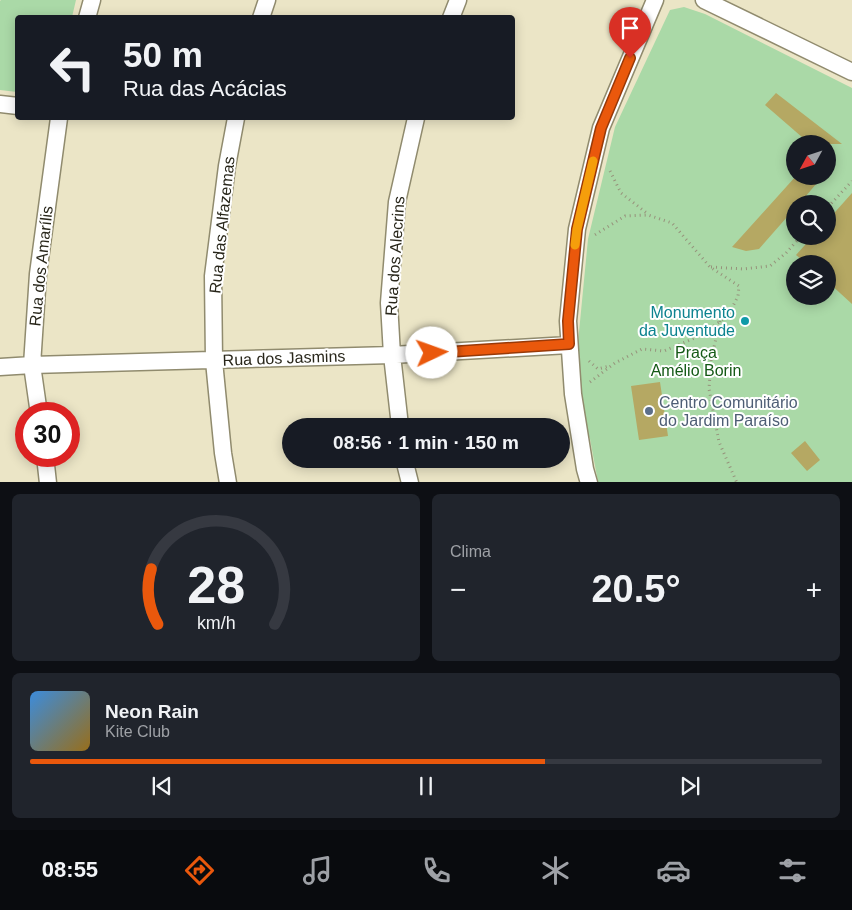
<!DOCTYPE html>
<html lang="pt">
<meta charset="utf-8">
<style>
body{margin:0;font-family:Helvetica,sans-serif;background:#20242c;color:#f1f3f6;height:100vh;display:flex;flex-direction:column;font-size:19px;white-space:nowrap}
*{box-sizing:border-box;margin:0}
p{font-size:16px;color:#9ea1a6}
.icon{flex:none;width:28px;height:28px;fill:none;stroke:currentColor;stroke-width:2;stroke-linecap:round;stroke-linejoin:round}
.map{position:relative;height:482px;overflow:hidden}
.drawer{display:flex;flex-direction:column;gap:12px;padding:12px;background:#0d0f14;flex:1}
.drawer>*{flex:none}
.banner{position:absolute;left:15px;top:15px;width:500px;height:105px;border-radius:5px;box-shadow:0 2px 12px #0003;background:#171b24;color:#f1f3f6;overflow:hidden}
.needle{width:32px;rotate:230deg}
.tools{position:absolute;left:786px;top:135px;display:grid;gap:10px}
.tools a{display:grid;place-items:center;width:50px;height:50px;border-radius:50%;background:#171b24;box-shadow:0 2px 12px #0003;font-size:25px}
.speed{position:absolute;left:15px;top:402px;display:flex;gap:10px;font-size:25px;font-weight:700;text-align:center}
.speed>*{display:grid;place-content:center;width:65px;height:65px;border-radius:50%;background:#171b24;box-shadow:0 2px 12px #0003;line-height:1}
.speed .limit{border:8px solid #d22;background:#fff;color:#111}
.pin{position:absolute;display:grid;place-items:center;width:42px;height:42px;color:#fff;margin:-51px -21px;border-radius:50% 50% 50% 0;rotate:-45deg;box-shadow:0 0 5px #0007}
.pin .icon{rotate:45deg}
.me{position:absolute;width:55px;margin:-28px;rotate:87deg;stroke-linejoin:round;filter:drop-shadow(0 0 4px #0008)}
.turn{display:flex;align-items:center;gap:18px;height:105px;padding:0 25px;font-size:22px}
.turn .icon{width:65px;height:65px;stroke-width:2.5}
.turn b{display:block;font-size:35px;line-height:42px}
.big{font-size:38px;font-weight:600;line-height:1.1}
.drawer .tile{flex:1;display:flex;flex-direction:column;justify-content:center;gap:8px;min-width:0;padding:0 18px;border-radius:8px;background:#20242c}
.drawer .dial{align-items:center;gap:0}
.dial svg{height:130px;overflow:visible;fill:none;stroke:#363941;stroke-width:7;stroke-linecap:round;text-anchor:middle}
.dial text{fill:#f1f3f6;stroke:none}
.song{display:flex;align-items:center;gap:15px}
.cover{width:60px;height:60px;border-radius:8px;background:linear-gradient(135deg,hsl(210 70% 55%),hsl(40 70% 35%))}
.played{height:5px;border-radius:2px;background:linear-gradient(90deg,#ea580c 65%,#363941 65%)}
.keys{display:flex;justify-content:space-around;direction:ltr}
.heat{display:flex;justify-content:space-between;align-items:center;font-size:28px;direction:ltr}
.drawer .tiles{flex:1;display:grid;gap:12px;grid-template-columns:1fr 1fr}
.tile:last-child{grid-column:span 2}
.trip{position:absolute;left:282px;top:418px;width:288px;height:50px;border-radius:25px;background:#171b24;box-shadow:0 2px 12px #0003;font-weight:600;line-height:50px;text-align:center}
.tabs{display:flex;height:80px;justify-content:space-around;align-items:center;background:#090b0e;color:#9ea1a6}
.tabs .icon{width:35px;height:35px}
.tabs .current{color:#ea580c}
.tabs b{font-size:22px;color:#f1f3f6}
.map>svg:first-child{display:block}
.green{fill:#aad9a7;fill-rule:evenodd}
.building{fill:#b5a863}
.lines{fill:none;stroke-linecap:round;stroke-linejoin:round}
.minor-casing{stroke:#908b6e;stroke-width:19}
.path{stroke:#96927b;stroke-width:3;stroke-dasharray:1 4;stroke-linecap:butt}
.minor{stroke:#fff;stroke-width:16}
.route-casing{stroke:#983908;stroke-width:12}
.route{stroke:#ea580c;stroke-width:9}
.slow{stroke:#f59e0b;stroke-width:9}
.culture-dot{fill:#0f9aa8;stroke:#fff;stroke-width:2}
.service-dot{fill:#5c6f8a;stroke:#fff;stroke-width:2}
.labels{text-anchor:middle;dominant-baseline:central;stroke-width:4;stroke-linejoin:round;paint-order:stroke}
.street-label{font-size:16px;fill:#28261a;stroke:#fff}
.culture-label{font-size:16px;fill:#0d838f;stroke:#fff;text-anchor:end}
.park-label{font-size:16px;fill:#145915;stroke:#fff}
.service-label{font-size:16px;fill:#4e5e75;stroke:#fff;text-anchor:start}
</style>
<div class="map">
<svg width="852" height="483" viewBox="0 0 852 483">
<rect width="100%" height="100%" fill="#ebe5c6"/>
<path class="green" d="M1,0h75l-4,17 -54,1 -1,74 -17,-2v-89z
M684,7l21,7 147,74v394h-254l-8,-43 -17,-45 15,-155 27,-112 55,-117zM795,144h33v32h-33zM795,204h33v32h-33zM795,264h33v32h-33z"/>
<path class="building" d="M776,93l66,51h-32l-45,-39z
M796,176h27l-24,28h-4v4l-36,41 -13,2 -14,-4z
M852,193v111l-24,-22v-18h-21l-11,-9 17,-19h15v-16z
M660,382l8,54 -29,4 -8,-54z
M805,441l15,19 -13,11 -16,-18z"/>
<g class="lines">
<defs>
<path id="minor" d="M704,0l148,72
M87,18l5,-18
M261,18l6,-18
M451,18l7,-18
M0,104l18,2
M0,367l32,-2 360,-10 177,-10
M39,414l-7,-49 6,-91 21,-156
M400,426l-8,-71 -3,-52 8,-101 19,-84
M45,456l3,27
M404,459l6,24
M228,483l-5,-30 -9,-92 -1,-85 14,-110 9,-48
M589,483l-4,-14 -12,-75 -5,-73 9,-92 24,-101 54,-128"/>
</defs>
<use href="#minor" class="minor-casing"/>
<path class="path" d="M610,171l11,22 27,21
M828,207l24,-26
M711,267l32,2 27,-3 16,-13 15,-17
M720,321l-9,39 -2,29 10,53 18,41
M589,361l9,8 11,-3
M590,382l25,-19 27,-14 22,2 40,-17 25,-20 9,-18 1,-10 -29,-19 -38,-44 -24,-8 -23,1 -32,20"/>
<use href="#minor" class="minor"/>
</g>
<g class="lines">
<defs>
<path id="route" d="M432,353l137,-9 -1,-23 9,-92 24,-101 29,-70"/>
</defs>
<use href="#route" class="route-casing"/>
<use href="#route" class="route"/>
<path class="slow" d="M575,245l2,-16 16,-68"/>
</g>
<circle class="culture-dot" cx="745" cy="321" r="5"/>
<circle class="service-dot" cx="649" cy="411" r="5"/>
<g class="labels">
<g class="street-label">
<text transform="translate(222 225) rotate(-84)">Rua das Alfazemas</text>
<text transform="translate(395 256) rotate(-86)">Rua dos Alecrins</text>
<text transform="translate(41 266) rotate(-84)">Rua dos Amarílis</text>
<text transform="translate(284 358) rotate(-2)">Rua dos Jasmins</text>
</g>
<g class="culture-label">
<text x="735" y="312">Monumento<tspan x="735" dy="18">da Juventude</tspan></text>
</g>
<g class="park-label">
<text x="696" y="352">Praça<tspan x="696" dy="18">Amélio Borin</tspan></text>
</g>
<g class="service-label">
<text x="659" y="402">Centro Comunitário<tspan x="659" dy="18">do Jardim Paraíso</tspan></text>
</g>
</g>
</svg>
<div class="tools">
<a><svg class="needle" viewBox="-14 -14 28 28"><path d="M0-13l5 13h-10z" fill="#e53935"/><path d="M0 13l5-13h-10z" fill="#9ea1a6"/></svg></a>
<a><svg class="icon" aria-label="search" viewBox="0 0 24 24"><circle cx="10" cy="10" r="6"/><path d="M15 15l6 6"/></svg></a>
<a><svg class="icon" aria-label="layers" viewBox="0 0 24 24"><path d="M12 4l9 5-9 5-9-5zM3 14l9 5 9-5"/></svg></a>
</div>
<div class="speed"><div class="limit">30</div></div>
<div class="pin" style="left:630px;top:58px;background:#d93025"><svg class="icon" aria-label="arrive" viewBox="0 0 24 24"><path d="M6 21V4h12l-3 4 3 4H6"/></svg></div>
<svg class="me" style="left:432px;top:353px" viewBox="-20 -20 40 40"><circle r="19" fill="#fff"/><path d="M0-13L10 11 0 6-10 11z" fill="#ea580c"/></svg>
<div class="trip">08:56 · 1 min · 150 m</div>
<div class="banner">
<div class="turn"><svg class="icon" aria-label="left" viewBox="0 0 24 24"><path d="M17 20v-9H6M10 6l-5 5 5 5"/></svg><div><b>50 m</b>Rua das Acácias</div></div>
</div>
</div>
<section class="drawer">
<div class="tiles">
<div class="tile dial"><svg viewBox="0 0 100 80">
<path d="M14 69A42 42 0 1 1 86 69"/>
<path d="M14 69A42 42 0 0 1 10 35" stroke="#ea580c"/>
<text x="50" y="56" font-size="32" font-weight="700">28</text>
<text x="50" y="72" font-size="11">km/h</text>
</svg></div>
<div class="tile"><p>Clima</p>
<div class="heat"><a>−</a><b class="big">20.5°</b><a>+</a></div>
</div>
<div class="tile">
<div class="song"><i class="cover"></i><div><b>Neon Rain</b><p>Kite Club</p></div></div>
<div class="played"></div>
<div class="keys"><svg class="icon" aria-label="previous" viewBox="0 0 24 24"><path d="M18 5L8 12l10 7zM5 5v14"/></svg><svg class="icon" aria-label="pause" viewBox="0 0 24 24"><path d="M8 5v14M16 5v14"/></svg><svg class="icon" aria-label="next" viewBox="0 0 24 24"><path d="M6 5l10 7-10 7zM19 5v14"/></svg></div>
</div>
</div>
</section>
<nav class="tabs">
<b>08:55</b>
<svg class="icon current" aria-label="directions" viewBox="0 0 24 24"><path d="M12 3l9 9-9 9-9-9zM9 14v-3h6M13 9l2 2-2 2"/></svg>
<svg class="icon" aria-label="music" viewBox="0 0 24 24"><path d="M9 18V5l10-2v13"/><circle cx="6" cy="18" r="3"/><circle cx="16" cy="16" r="3"/></svg>
<svg class="icon" aria-label="phone" viewBox="0 0 24 24"><path d="M5 4h4l2 5-3 2q2 4 5 5l2-3 5 2v4C11 20 4 13 5 4z"/></svg>
<svg class="icon" aria-label="climate" viewBox="0 0 24 24"><path d="M12 3v18M4 7l16 10M4 17L20 7"/></svg>
<svg class="icon" aria-label="car" viewBox="0 0 24 24"><path d="M5 17H2v-5l4-1 3-4h7l3 4 3 1v5h-3M9 17h6M6 11h13"/><circle cx="7" cy="17" r="2"/><circle cx="17" cy="17" r="2"/></svg>
<svg class="icon" aria-label="filters" viewBox="0 0 24 24"><path d="M4 7h16M4 17h16"/><circle cx="9" cy="7" r="2"/><circle cx="15" cy="17" r="2"/></svg>
</nav>
